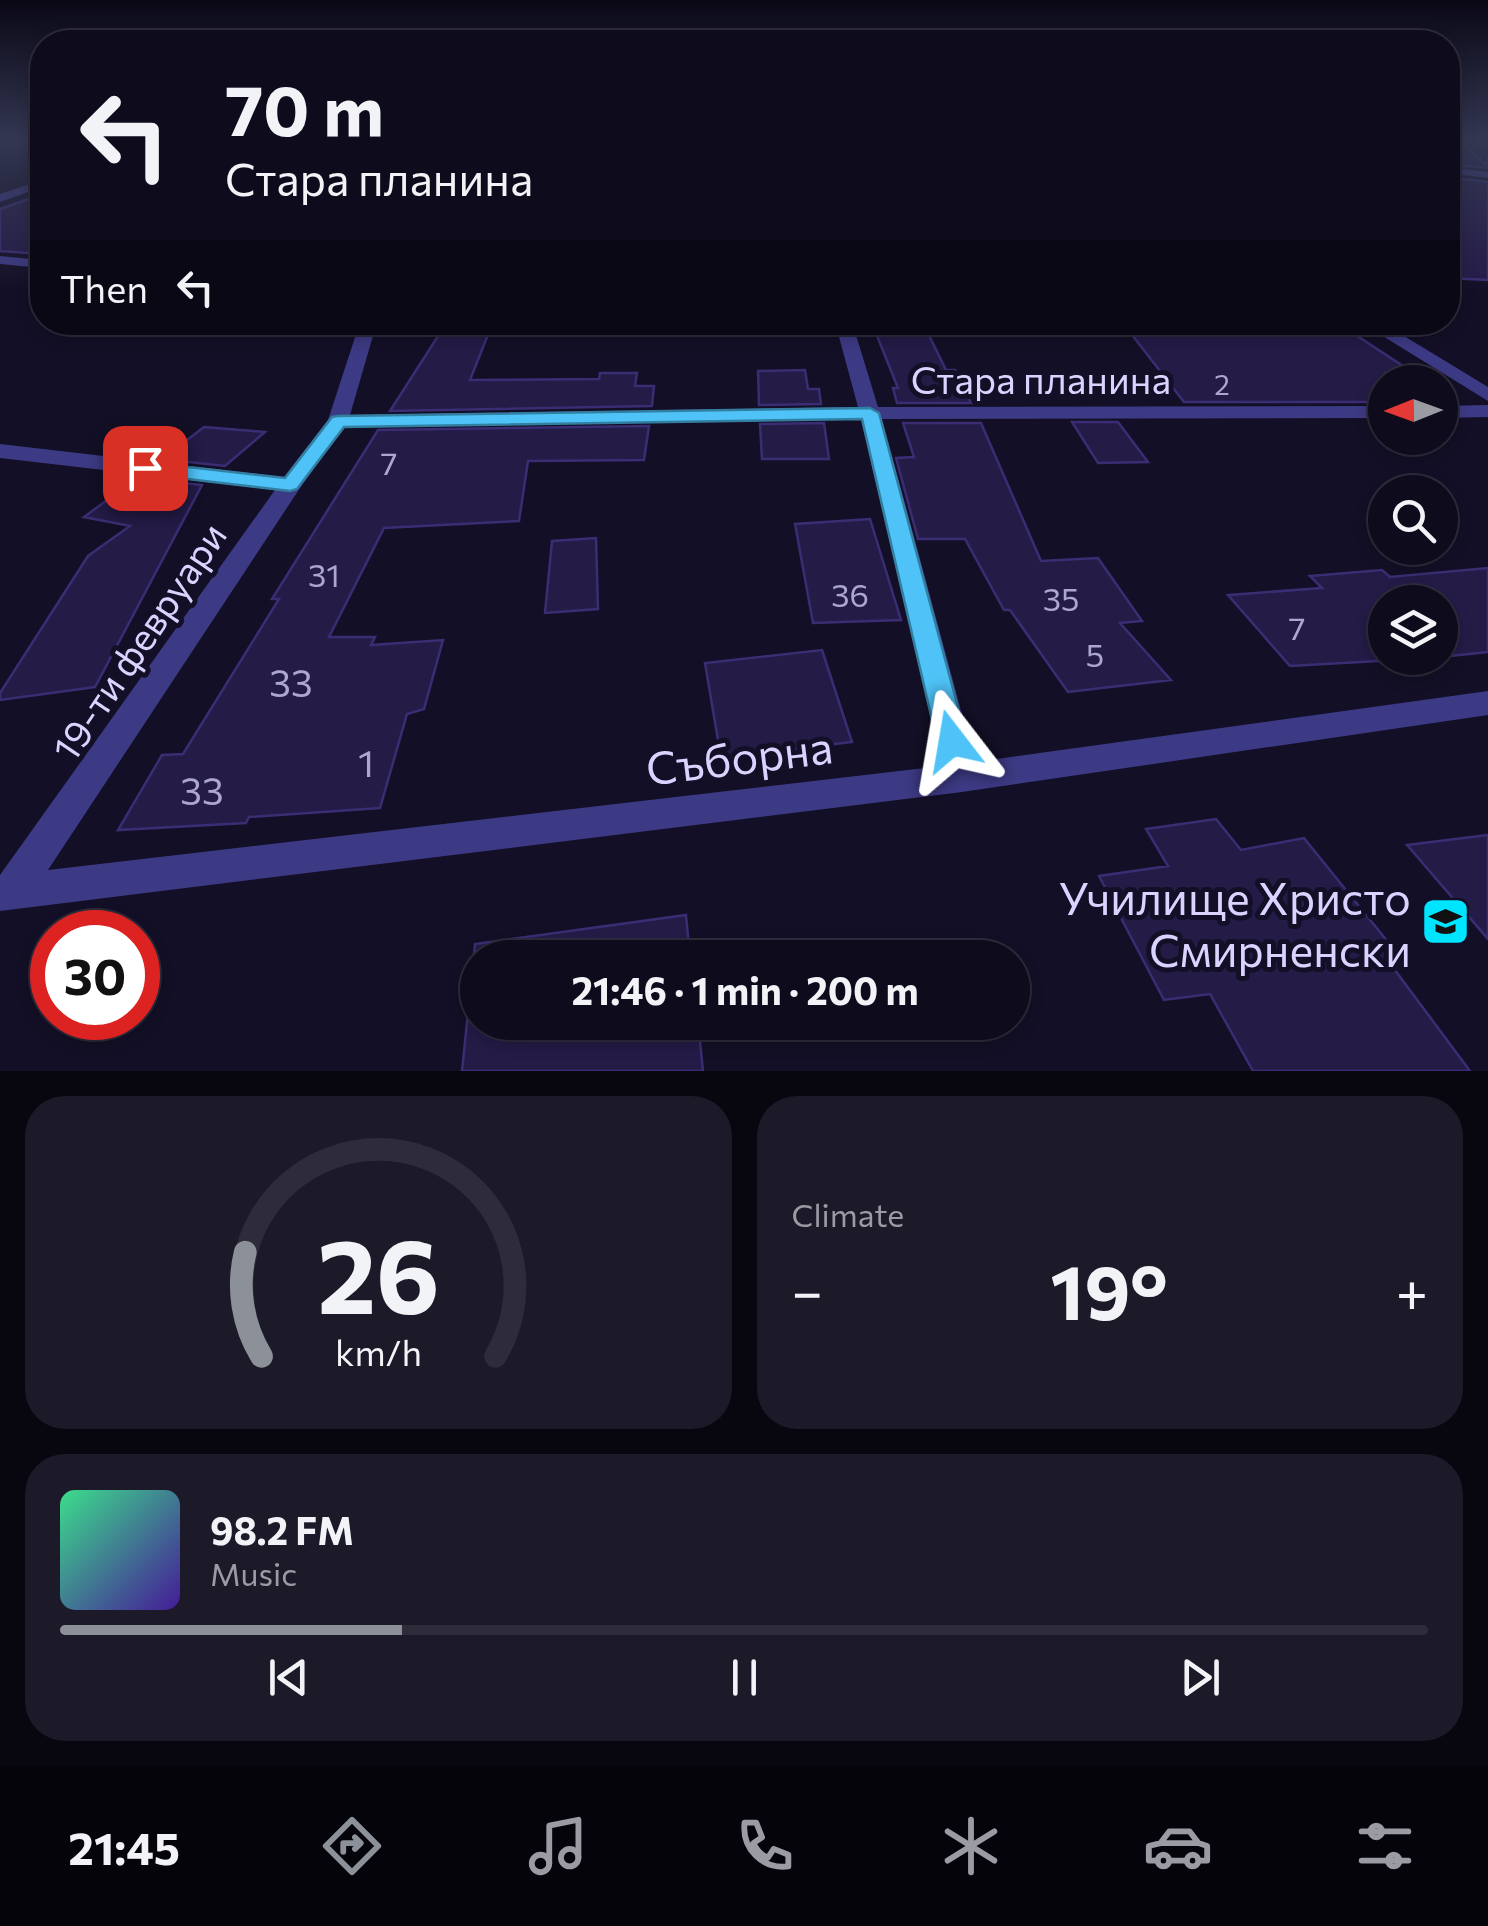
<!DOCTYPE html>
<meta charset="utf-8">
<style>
body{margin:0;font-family:Commissioner,sans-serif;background:#1c1929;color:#f1f3f6;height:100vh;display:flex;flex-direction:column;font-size:38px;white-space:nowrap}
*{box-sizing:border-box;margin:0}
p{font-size:32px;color:#9b9ba3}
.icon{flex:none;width:55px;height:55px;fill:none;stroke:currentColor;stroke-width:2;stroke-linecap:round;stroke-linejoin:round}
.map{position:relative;height:1071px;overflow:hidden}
.panel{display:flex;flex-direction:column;gap:25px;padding:25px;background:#08060f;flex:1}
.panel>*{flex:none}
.hud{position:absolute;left:30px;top:30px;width:1430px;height:305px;border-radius:40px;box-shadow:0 5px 15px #0003,0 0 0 2px #2e2b3b;background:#0e0b1c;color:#f1f3f6;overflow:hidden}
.needle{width:65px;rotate:269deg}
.buttons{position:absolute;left:1368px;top:365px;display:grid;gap:20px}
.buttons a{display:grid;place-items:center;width:90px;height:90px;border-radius:50%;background:#0e0b1c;box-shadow:0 5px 15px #0003,0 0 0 2px #2e2b3b;font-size:50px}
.speed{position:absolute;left:30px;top:910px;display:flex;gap:20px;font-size:50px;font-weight:700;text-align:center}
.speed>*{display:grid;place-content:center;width:130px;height:130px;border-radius:50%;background:#0e0b1c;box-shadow:0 5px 15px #0003,0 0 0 2px #2e2b3b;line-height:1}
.speed .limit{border:15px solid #d22;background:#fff;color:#111}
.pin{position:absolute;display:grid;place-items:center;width:85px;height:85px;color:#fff;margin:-42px;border-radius:20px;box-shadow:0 5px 15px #0006}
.me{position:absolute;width:110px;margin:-55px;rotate:346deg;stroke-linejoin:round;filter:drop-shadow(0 0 8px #0008)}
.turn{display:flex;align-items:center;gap:35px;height:210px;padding:0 30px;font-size:45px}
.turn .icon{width:130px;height:130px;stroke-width:2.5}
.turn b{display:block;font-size:70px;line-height:85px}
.then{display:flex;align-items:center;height:95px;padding:0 30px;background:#0003;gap:20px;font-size:38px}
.big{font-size:75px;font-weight:700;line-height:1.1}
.panel .tile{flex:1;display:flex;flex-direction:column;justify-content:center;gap:15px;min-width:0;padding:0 35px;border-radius:40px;background:#1c1929}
.panel .dial{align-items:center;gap:0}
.dial svg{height:260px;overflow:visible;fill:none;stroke:#2e2b3b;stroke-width:7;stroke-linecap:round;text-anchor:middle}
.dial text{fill:#f1f3f6;stroke:none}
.song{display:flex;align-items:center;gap:30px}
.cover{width:120px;height:120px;border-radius:15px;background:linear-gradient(135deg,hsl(150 70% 55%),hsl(260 70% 35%))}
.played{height:10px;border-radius:5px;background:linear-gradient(90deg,#8c9099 25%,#2e2b3b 25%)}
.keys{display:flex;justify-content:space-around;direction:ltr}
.heat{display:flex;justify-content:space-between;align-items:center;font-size:55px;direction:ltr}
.panel .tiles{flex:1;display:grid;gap:25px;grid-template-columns:1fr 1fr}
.tile:last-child{grid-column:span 2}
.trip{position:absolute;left:460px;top:940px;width:570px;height:100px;border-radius:50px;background:#0e0b1c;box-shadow:0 5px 15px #0003,0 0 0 2px #2e2b3b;font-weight:700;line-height:100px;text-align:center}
.tabs{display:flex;height:160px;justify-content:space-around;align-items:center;background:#06040b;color:#9b9ba3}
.tabs .icon{width:70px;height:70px}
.tabs .on{color:#8c9099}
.tabs b{font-size:45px;color:#f1f3f6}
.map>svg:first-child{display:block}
.building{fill:#241b47;stroke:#3b2d73;stroke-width:2.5}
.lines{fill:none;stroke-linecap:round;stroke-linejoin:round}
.street{fill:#3d3a85;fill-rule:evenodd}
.route{fill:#4fc3f7;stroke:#337fa1;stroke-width:2.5}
.labels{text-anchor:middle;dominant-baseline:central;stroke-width:10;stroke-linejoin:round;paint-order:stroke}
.far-number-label{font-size:28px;fill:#aca6d1}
.number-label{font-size:32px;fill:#aca6d1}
.street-label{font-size:38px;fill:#d9d4ff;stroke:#130f26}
.near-number-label{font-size:38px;fill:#aca6d1}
.near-street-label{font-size:45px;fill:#d9d4ff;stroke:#130f26}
.near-poi-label{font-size:45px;fill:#d9d4ff;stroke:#130f26;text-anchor:end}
</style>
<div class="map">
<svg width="1488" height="1071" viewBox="0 0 1488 1071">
<rect width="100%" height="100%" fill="#130f26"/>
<path class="building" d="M1448,141h12l25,23 3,-5v9l-40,-4z
M1448,177l40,5v98l-40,-2v-60l10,-15 -10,-2z
M42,194v60l-42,-3v-42z
M447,322h46l-23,58 129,-1 1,-6h37l-2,13h19l-2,20 -262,5z
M1122,322h214l76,50 -27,1v29h-201z
M924,325l22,45h9l16,33h-74l-4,-15h5l-25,-62z
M805,370l3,19h11l2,15 -62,1 -1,-34z
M1072,422h46l30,40 -50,1z
M824,423l5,36h-67l-2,-35z
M903,423h78l60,138 57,-3 44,63 -22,2 51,57 -103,12 -58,-82h-6l-39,-71h-47l-22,-81 18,-1z
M649,426l-5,34 -116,1 -9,60 -135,7 -55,109h46l-4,8 72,-5 -19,69 -17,5 -27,94 -131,9 -3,6 -128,7 44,-75 21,-1 96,-155h-7l106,-169z
M204,427l61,5 -40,34 -63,-7z
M137,478l65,7 -107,202 -95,13v-7l88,-137 42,-30 -46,-9z
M870,519l31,101 -88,3 -18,-99z
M596,538l2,71 -53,4 7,-72z
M1488,568v84l-48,5v-55h-55v56h47l-142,8 -62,-71 94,-7 -12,-12 72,-6 8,7z
M822,650l30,92 -131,16 -16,-95z
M1216,819l25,31 63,-12 92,114 -10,6 84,113h-217l-43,-77 -46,6 -65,-124 69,-10 -22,-37z
M1488,835v104l-81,-94z
M686,915l4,43h-212v64h220l5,49h-241l13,-127z"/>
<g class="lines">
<path class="street" d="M1448,167l40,5v6l-40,-5z
M42,180v7l-42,15v-8z
M0,256l42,4v8l-42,-4z
M360,322h17l-27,93 508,-8 -23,-85h17l26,85 507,-1v12l-503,1 93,343 513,-71v24l-526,77 -962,119v-36l275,-385 -275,-32v-14l284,33 44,-57zM861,419l81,347 -894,104 252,-382 44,-61z
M1360,322h21l107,65v14z
M1488,405v12l-48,1v-12z"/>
</g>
<linearGradient id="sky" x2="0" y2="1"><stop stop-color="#0a0815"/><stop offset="0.48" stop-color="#333752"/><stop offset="1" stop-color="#333752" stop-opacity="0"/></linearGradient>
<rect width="1488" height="291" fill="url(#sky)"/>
<path class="route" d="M870,408l9,5 88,328 -4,8 -11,4 -10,-4 -5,-8 -75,-322 -518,8 -47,62 -7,2 -145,-17 -10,-6 10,-6 140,16 47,-61 6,-1z"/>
<defs>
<symbol id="school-square" viewBox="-11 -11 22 22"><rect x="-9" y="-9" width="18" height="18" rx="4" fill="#00e5ff" stroke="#130f26"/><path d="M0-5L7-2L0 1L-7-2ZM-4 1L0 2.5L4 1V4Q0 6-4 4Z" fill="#111"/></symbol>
</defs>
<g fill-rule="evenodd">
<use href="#school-square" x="1418" y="894" width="55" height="55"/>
</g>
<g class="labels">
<g class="far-number-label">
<text x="1222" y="384">2</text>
</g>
<g class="number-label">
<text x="389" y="462">7</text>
<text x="324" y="574">31</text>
<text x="850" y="594">36</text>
<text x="1061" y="598">35</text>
<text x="1297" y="627">7</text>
<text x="1095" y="654">5</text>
</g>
<g class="street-label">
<text x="1041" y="378">Стара планина</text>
<text transform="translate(138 641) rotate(-56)">19-ти февруари</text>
</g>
<g class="near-number-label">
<text x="291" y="681">33</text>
<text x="366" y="761">1</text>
<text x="202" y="789">33</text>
</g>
<g class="near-street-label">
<text transform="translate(739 756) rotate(-7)">Съборна</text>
</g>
<g class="near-poi-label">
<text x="1411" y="896">Училище Христо<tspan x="1411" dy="52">Смирненски</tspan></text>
</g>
</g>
</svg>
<div class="buttons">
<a><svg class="needle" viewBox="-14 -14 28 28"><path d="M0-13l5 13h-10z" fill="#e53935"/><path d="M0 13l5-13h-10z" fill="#9b9ba3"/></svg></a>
<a><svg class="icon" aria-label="search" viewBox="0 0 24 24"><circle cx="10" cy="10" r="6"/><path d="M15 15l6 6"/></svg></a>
<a><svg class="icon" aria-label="layers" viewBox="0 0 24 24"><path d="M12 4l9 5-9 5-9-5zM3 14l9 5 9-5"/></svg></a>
</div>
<div class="speed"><div class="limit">30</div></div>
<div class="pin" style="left:145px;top:468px;background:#d93025"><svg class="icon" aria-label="arrive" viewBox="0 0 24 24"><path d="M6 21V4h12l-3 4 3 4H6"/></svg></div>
<svg class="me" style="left:952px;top:741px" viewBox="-20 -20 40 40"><path d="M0-17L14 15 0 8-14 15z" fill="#4fc3f7" stroke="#fff" stroke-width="4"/></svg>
<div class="trip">21:46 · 1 min · 200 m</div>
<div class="hud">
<div class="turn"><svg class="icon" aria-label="left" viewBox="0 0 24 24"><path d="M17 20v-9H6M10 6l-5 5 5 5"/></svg><div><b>70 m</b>Стара планина</div></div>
<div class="then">Then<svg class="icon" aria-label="left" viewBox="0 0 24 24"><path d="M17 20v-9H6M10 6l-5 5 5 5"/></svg></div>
</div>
</div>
<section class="panel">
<div class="tiles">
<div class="tile dial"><svg viewBox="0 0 100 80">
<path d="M14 69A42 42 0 1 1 86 69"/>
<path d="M14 69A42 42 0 0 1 9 37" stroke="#8c9099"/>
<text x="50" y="56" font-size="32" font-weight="700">26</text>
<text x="50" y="72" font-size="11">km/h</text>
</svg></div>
<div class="tile"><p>Climate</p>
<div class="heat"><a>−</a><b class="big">19°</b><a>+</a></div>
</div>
<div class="tile">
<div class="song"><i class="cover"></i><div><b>98.2 FM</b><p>Music</p></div></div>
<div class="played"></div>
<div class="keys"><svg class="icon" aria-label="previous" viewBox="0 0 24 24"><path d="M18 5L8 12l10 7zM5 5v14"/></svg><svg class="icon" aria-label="pause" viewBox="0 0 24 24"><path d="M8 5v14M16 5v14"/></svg><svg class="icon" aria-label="next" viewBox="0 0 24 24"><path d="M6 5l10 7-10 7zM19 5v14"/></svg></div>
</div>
</div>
</section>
<nav class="tabs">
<b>21:45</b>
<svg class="icon on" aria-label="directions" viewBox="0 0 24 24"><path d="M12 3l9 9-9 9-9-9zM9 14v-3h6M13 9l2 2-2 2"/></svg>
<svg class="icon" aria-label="music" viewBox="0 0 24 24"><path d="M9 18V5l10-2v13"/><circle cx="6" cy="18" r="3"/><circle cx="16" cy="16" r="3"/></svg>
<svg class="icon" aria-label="phone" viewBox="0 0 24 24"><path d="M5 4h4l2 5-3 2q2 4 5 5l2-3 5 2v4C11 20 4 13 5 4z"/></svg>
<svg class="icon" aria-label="climate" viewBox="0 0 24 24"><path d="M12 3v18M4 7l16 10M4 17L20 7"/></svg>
<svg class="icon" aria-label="car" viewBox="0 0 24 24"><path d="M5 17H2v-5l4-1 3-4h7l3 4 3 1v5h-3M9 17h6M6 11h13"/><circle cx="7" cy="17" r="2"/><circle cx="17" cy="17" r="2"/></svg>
<svg class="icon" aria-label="filters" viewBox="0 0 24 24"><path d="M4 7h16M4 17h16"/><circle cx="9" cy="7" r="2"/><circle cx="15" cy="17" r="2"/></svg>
</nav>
